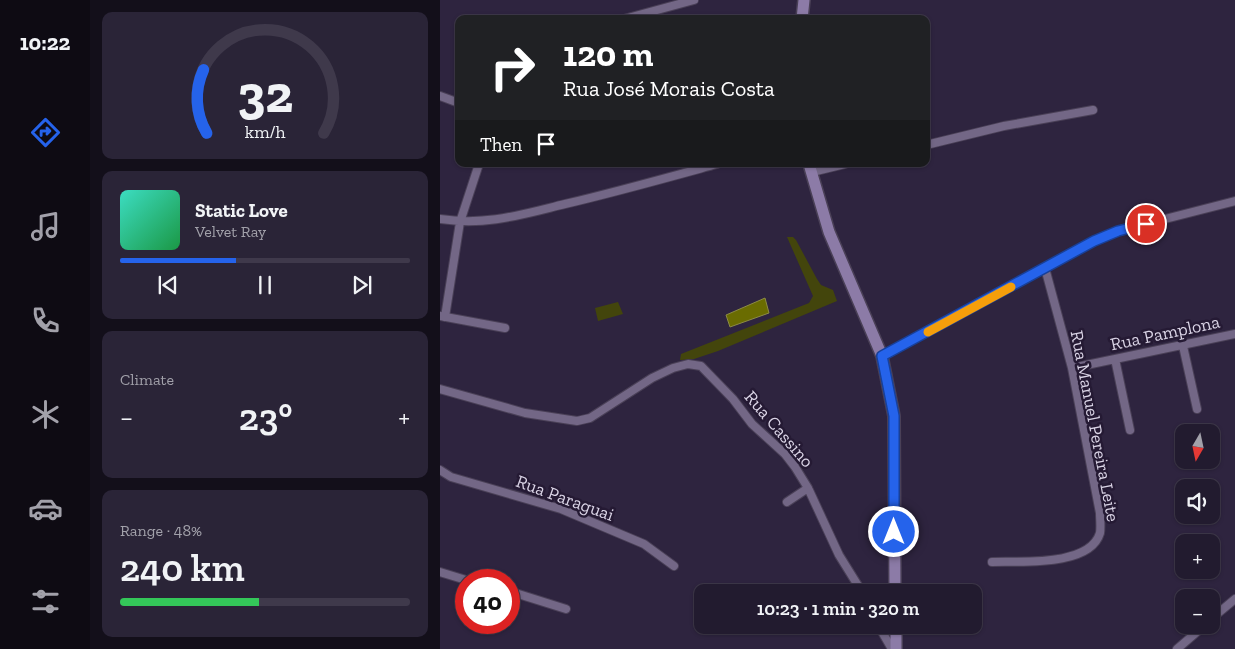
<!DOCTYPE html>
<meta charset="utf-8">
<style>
body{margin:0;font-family:"Zilla Slab",serif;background:#2a2437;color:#f1f3f6;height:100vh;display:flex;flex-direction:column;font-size:19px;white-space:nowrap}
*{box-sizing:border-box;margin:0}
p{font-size:16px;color:#a2a1aa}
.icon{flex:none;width:28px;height:28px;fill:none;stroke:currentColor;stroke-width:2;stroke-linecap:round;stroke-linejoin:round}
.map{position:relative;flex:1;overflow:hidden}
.sheet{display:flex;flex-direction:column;gap:12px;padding:12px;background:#130f1a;width:350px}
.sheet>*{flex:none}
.hud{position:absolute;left:15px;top:15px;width:475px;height:152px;border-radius:10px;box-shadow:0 1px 4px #0004,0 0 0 1px #3f394b;background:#202124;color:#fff;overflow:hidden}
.needle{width:32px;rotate:189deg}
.buttons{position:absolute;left:735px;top:424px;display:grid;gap:10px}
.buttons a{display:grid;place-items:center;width:45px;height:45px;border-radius:10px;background:#221b2f;box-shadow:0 1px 4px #0004,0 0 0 1px #3f394b;font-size:25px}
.speed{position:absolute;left:15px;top:569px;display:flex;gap:10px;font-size:25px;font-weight:700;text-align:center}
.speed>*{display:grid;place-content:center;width:65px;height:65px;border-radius:50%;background:#221b2f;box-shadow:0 1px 4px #0004,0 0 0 1px #3f394b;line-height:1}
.speed .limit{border:8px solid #d22;background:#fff;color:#111}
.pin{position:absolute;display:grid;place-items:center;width:42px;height:42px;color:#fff;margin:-21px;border:2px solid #fff;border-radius:50%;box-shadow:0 1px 5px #0007}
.me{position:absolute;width:55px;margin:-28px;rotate:0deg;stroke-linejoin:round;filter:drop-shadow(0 0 4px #0008)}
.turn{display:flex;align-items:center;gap:18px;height:105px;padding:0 25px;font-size:22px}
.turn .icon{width:65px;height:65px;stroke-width:2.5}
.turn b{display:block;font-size:35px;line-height:42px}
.then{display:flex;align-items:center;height:48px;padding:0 25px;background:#0003;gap:10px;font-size:19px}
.big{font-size:38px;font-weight:600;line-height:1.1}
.sheet .tile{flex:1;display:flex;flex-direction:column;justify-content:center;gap:8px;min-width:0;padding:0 18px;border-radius:10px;background:#2a2437}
.sheet .dial{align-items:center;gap:0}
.dial svg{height:130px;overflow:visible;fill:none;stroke:#3f394b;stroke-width:7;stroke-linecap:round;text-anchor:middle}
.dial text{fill:#f1f3f6;stroke:none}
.song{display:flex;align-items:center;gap:15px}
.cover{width:60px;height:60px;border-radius:8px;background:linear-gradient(135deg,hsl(170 70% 55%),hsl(140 70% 35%))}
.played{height:5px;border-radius:2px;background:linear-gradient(90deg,#2563eb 40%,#3f394b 40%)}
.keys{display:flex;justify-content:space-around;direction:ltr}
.heat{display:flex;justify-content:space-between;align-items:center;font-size:28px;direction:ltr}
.charge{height:8px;border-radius:4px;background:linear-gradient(90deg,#34c759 48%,#3f394b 0)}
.trip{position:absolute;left:254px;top:584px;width:288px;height:50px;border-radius:10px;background:#221b2f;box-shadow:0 1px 4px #0004,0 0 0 1px #3f394b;font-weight:600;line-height:50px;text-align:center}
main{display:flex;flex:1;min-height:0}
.tabs{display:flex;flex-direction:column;width:90px;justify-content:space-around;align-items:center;background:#0e0b13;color:#a2a1aa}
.tabs .icon{width:35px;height:35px}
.tabs .active{color:#2563eb}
.tabs b{font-size:22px;color:#f1f3f6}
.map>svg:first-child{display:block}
.green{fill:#43450c}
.water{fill:#6a6c01;stroke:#8c8b46}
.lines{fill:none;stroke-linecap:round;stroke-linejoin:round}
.street-casing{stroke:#4a4057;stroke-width:10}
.secondary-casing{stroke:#4a4057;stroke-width:14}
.street{stroke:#736786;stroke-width:8}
.secondary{stroke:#8c7ba7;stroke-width:11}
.route-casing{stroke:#184099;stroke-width:12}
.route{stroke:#2563eb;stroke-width:9}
.slow{stroke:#f59e0b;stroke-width:9}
.labels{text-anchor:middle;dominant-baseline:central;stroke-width:5;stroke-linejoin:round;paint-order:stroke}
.street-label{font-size:18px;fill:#dad4e6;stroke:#251a34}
</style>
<main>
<nav class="tabs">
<b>10:22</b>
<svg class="icon active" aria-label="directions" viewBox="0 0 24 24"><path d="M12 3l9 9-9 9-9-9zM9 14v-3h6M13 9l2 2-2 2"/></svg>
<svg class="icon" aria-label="music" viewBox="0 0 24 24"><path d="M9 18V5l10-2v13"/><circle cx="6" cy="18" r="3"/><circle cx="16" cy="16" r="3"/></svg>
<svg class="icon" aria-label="phone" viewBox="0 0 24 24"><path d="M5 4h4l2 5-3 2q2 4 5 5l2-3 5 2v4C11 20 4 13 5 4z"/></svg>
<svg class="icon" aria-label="climate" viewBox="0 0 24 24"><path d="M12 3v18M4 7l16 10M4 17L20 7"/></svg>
<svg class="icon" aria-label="car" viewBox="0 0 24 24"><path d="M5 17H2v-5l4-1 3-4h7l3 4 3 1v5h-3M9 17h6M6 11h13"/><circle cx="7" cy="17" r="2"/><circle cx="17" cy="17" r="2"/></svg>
<svg class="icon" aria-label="filters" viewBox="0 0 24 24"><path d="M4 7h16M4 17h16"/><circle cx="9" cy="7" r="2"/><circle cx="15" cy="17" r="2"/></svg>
</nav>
<section class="sheet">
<div class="tile dial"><svg viewBox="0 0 100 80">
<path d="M14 69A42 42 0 1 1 86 69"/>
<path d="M14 69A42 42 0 0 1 12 30" stroke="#2563eb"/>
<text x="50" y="56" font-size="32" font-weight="700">32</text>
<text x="50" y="72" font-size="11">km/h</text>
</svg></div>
<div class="tile">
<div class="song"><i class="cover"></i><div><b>Static Love</b><p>Velvet Ray</p></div></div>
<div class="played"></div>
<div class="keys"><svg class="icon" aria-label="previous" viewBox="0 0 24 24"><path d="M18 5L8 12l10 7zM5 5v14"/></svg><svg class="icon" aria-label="pause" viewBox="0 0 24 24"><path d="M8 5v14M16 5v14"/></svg><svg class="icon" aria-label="next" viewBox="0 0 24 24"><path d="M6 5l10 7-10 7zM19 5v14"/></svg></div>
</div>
<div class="tile"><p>Climate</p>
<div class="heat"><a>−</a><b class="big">23°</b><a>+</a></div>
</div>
<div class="tile"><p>Range · 48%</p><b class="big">240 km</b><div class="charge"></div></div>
</section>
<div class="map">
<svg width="795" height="649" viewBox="0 0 795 649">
<rect width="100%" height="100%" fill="#2e243f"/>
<path class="green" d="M347,237h6l3,3 21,39 4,6 12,5 4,11 -119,50 -24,8 -14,1 1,-6 128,-51 4,-7z
M178,302l5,12 -25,7 -3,-13z"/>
<path class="water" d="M325,298l4,15 -39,14 -4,-12z"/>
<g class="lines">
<defs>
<path id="street" d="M184,19l70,-19
M0,96l19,7
M486,145l78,-19 89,-16
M372,172l33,-8
M0,219c46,7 80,-4 125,-15 51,-12 101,-26 152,-40
M0,316l65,12
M5,317l15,-95 19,-58
M743,346l14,63
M442,356l212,-115 24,-10 117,-30
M675,359l15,71
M632,368l163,-34
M0,389l85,24 52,8 13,-3 62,-40 21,-10 15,-4 13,2 32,33 19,25 33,30 10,13 13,21 31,67 23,37
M0,470l11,7 110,32 83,35 30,22
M347,502l21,-14
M552,562c27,-1 98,5 108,-29 1,-6 0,-14 0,-20l-28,-145 -27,-100
M0,572l26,8
M69,591l57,18
M771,619l24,-20
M438,625l14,24
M737,649l28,-24"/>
<path id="secondary" d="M362,19l2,-19
M369,164l20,68 53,124 12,60 1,176
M456,625v24"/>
</defs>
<use href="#street" class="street-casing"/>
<use href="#secondary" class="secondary-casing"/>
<use href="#street" class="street"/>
<use href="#secondary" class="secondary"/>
</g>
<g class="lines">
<defs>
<path id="route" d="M454,532v-116l-12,-60 212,-115 24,-10 28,-7"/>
</defs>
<use href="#route" class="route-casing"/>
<use href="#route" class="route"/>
<path class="slow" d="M488,332l83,-45"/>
</g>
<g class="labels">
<g class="street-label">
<text transform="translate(725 333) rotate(-12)">Rua Pamplona</text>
<text transform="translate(655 426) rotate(79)">Rua Manuel Pereira Leite</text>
<text transform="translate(339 429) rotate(49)">Rua Cassino</text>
<text transform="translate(125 498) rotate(20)">Rua Paraguai</text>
</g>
</g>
</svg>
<div class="buttons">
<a><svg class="needle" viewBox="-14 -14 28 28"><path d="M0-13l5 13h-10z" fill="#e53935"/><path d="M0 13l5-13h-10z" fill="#a2a1aa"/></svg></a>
<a><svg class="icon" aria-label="sound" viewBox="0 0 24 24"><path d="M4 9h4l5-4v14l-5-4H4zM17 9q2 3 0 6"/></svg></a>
<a>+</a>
<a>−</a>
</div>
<div class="speed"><div class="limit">40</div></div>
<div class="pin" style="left:706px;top:224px;background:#d93025"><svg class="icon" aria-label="arrive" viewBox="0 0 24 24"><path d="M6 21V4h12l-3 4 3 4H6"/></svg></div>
<svg class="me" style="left:454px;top:532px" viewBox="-20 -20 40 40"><circle r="17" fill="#2563eb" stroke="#fff" stroke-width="3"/><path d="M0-11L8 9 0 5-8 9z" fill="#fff"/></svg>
<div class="trip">10:23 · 1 min · 320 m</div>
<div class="hud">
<div class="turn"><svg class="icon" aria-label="right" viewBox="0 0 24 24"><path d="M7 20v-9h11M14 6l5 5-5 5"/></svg><div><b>120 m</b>Rua José Morais Costa</div></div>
<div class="then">Then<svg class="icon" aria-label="arrive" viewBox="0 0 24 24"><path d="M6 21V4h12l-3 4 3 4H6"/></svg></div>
</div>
</div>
</main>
